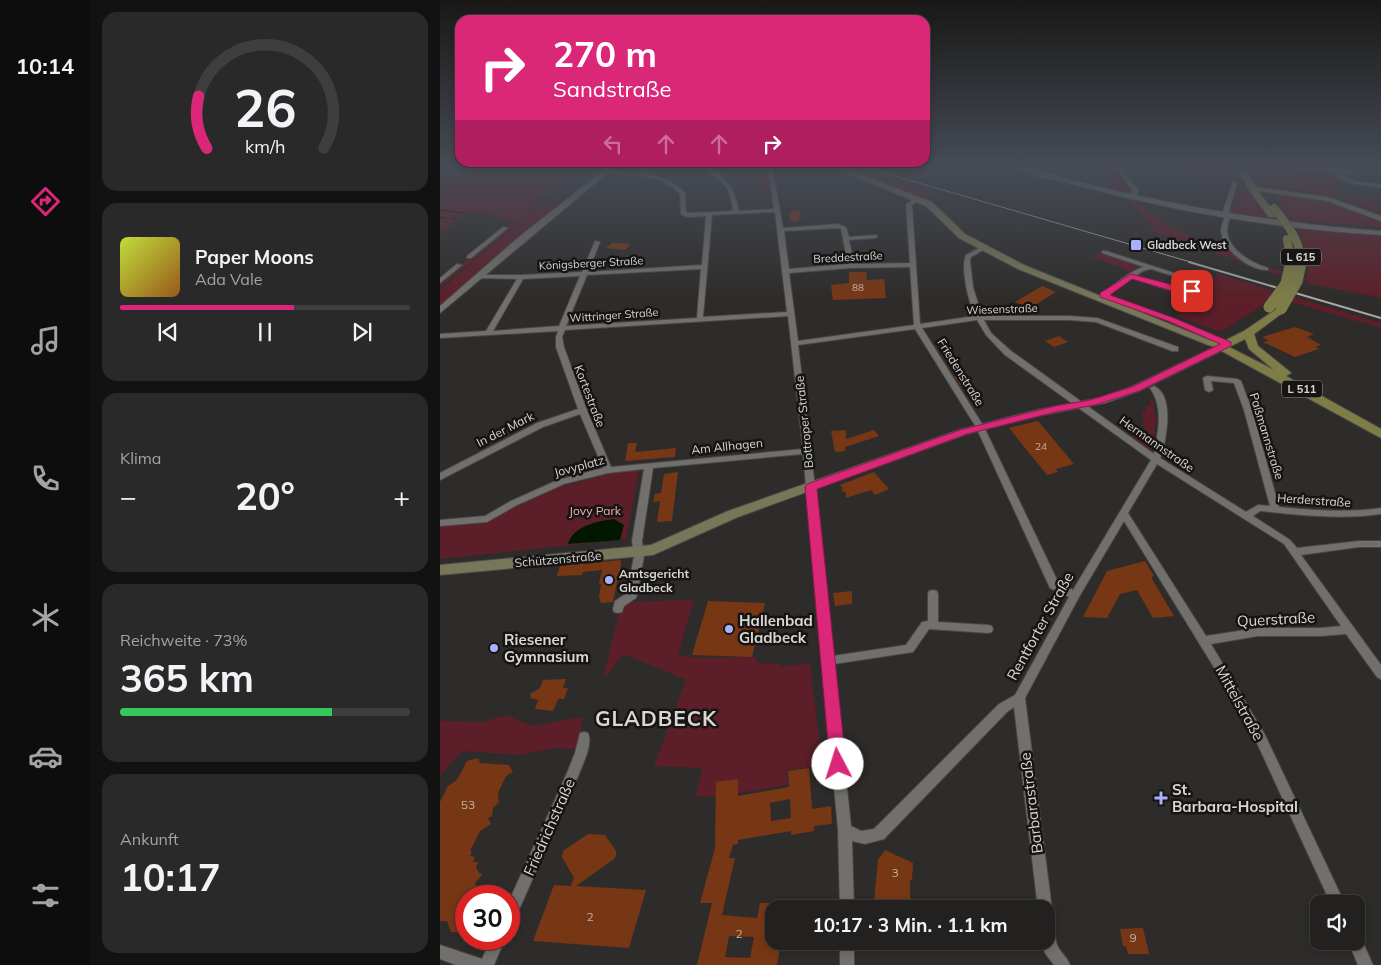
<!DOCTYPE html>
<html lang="de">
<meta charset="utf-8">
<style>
body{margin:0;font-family:Mulish,sans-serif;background:#2a2929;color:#f1f3f6;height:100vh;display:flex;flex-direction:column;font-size:19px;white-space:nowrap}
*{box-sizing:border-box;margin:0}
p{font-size:16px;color:#a2a3a5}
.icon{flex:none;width:28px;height:28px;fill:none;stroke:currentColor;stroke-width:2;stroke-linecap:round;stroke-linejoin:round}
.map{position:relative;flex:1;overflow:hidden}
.panel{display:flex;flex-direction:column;gap:12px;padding:12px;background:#131212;width:350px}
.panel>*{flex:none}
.top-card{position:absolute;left:15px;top:15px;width:475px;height:152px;border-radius:15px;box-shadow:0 2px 8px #0003,0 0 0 1px #3f3e3e;background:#db2777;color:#fff;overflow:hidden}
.controls{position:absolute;left:870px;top:895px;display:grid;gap:10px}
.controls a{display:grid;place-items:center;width:55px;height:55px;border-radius:10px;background:#222120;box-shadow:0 2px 8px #0003,0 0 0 1px #3f3e3e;font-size:25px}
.speed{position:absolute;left:15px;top:885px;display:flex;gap:10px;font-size:25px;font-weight:700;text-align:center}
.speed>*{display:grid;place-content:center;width:65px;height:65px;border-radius:50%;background:#222120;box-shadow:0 2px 8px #0003,0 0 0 1px #3f3e3e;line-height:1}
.speed .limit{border:8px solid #d22;background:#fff;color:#111}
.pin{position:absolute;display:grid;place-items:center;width:42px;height:42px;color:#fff;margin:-21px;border-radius:10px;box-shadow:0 2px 8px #0006}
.me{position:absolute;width:55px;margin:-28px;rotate:355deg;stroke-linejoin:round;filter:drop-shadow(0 0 4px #0008)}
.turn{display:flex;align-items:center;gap:18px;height:105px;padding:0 15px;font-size:22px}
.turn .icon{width:65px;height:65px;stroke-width:2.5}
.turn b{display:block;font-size:35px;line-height:42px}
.lanes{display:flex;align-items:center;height:48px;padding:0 15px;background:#0003;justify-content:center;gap:25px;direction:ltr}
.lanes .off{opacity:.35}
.big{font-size:38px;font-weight:700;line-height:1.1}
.panel .tile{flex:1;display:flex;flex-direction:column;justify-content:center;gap:8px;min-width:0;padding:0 18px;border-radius:15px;background:#2a2929}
.panel .dial{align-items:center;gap:0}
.dial svg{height:130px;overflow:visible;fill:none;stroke:#3f3e3e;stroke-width:7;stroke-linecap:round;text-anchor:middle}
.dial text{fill:#f1f3f6;stroke:none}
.song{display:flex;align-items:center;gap:15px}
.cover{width:60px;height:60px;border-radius:8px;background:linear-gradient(135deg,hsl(70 70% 55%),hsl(30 70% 35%))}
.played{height:5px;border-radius:2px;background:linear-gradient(90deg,#db2777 60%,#3f3e3e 60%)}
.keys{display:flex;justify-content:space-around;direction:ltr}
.heat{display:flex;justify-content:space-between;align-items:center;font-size:28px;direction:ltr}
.charge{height:8px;border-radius:4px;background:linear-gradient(90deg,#34c759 73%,#3f3e3e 0)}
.trip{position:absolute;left:325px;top:900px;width:290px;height:50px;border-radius:15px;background:#222120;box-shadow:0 2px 8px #0003,0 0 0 1px #3f3e3e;font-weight:700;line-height:50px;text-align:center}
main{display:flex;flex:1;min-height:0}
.dock{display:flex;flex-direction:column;width:90px;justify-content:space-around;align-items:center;background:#0e0d0d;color:#a2a3a5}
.dock .icon{width:35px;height:35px}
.dock .selected{color:#db2777}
.dock b{font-size:22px;color:#f1f3f6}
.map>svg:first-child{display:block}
.green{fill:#5c1f29}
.water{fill:#021700}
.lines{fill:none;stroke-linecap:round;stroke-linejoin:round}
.stream{stroke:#021700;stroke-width:1}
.building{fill:#773715;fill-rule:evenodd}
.minor-casing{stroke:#484745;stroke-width:2}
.tertiary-casing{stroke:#484745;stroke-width:2}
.secondary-casing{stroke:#484745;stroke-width:2}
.primary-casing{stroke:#484745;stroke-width:2}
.minor{fill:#72706c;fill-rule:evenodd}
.tertiary{fill:#72706c;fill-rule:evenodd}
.secondary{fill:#787659;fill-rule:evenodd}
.primary{fill:#7f7d47;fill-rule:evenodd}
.rail-far1{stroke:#a9a8a6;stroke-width:1}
.rail{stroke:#a9a8a6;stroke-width:2}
.primary-bridge-far1-casing{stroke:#484745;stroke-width:9;stroke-linecap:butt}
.primary-bridge-casing{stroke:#484745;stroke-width:12;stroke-linecap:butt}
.primary-bridge-far1{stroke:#7f7d47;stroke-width:8}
.primary-bridge{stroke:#7f7d47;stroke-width:11}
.route{fill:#db2777;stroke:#8e194d}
.poi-dot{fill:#a9b0fc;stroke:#161514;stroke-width:2}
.labels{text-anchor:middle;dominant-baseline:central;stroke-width:5;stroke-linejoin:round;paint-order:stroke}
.number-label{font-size:10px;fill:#c0afa5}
.far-poi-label{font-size:11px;font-weight:bold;fill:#d8d7d5;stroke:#161514;text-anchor:start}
.far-street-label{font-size:11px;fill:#d8d7d5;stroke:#161514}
.shield{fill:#161514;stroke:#9e9d9b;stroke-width:1}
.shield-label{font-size:11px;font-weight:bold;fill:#d8d7d5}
.street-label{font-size:12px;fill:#d8d7d5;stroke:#161514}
.park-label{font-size:12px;fill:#f2afb4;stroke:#161514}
.poi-label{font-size:12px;font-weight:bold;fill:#d8d7d5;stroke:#161514;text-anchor:start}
.near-number-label{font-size:12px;fill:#c0afa5}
.near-street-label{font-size:15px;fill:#d8d7d5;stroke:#161514}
.near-poi-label{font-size:15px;font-weight:bold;fill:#d8d7d5;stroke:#161514;text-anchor:start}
.near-district-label{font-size:21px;font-weight:bold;letter-spacing:1px;fill:#d8d7d5;stroke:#161514}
</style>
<main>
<nav class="dock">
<b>10:14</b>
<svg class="icon selected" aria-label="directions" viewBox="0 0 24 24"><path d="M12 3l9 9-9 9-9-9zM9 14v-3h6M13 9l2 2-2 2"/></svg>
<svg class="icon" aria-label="music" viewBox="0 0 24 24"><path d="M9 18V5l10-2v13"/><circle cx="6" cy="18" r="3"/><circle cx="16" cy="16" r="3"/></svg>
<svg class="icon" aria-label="phone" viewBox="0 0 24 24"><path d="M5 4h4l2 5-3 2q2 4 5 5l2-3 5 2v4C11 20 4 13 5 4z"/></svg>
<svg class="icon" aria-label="climate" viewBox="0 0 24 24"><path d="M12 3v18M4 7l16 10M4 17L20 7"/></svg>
<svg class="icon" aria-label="car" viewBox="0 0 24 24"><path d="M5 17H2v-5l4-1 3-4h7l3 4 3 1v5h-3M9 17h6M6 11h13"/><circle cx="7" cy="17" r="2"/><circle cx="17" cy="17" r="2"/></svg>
<svg class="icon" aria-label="filters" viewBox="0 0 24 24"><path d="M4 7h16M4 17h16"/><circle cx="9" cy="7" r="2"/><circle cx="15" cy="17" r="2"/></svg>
</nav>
<section class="panel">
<div class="tile dial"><svg viewBox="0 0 100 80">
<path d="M14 69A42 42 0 1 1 86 69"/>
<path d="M14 69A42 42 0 0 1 9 37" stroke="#db2777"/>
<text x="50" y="56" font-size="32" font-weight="700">26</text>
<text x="50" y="72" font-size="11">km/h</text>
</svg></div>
<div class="tile">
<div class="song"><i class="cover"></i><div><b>Paper Moons</b><p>Ada Vale</p></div></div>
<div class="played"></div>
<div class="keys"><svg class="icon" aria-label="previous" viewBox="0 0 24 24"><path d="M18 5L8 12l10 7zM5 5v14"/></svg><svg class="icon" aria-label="pause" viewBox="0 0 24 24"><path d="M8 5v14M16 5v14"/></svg><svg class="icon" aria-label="next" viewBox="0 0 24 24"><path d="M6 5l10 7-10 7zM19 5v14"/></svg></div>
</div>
<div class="tile"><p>Klima</p>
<div class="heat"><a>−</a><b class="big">20°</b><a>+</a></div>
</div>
<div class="tile"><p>Reichweite · 73%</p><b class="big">365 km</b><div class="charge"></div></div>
<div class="tile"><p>Ankunft</p><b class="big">10:17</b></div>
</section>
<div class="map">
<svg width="941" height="965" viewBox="0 0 941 965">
<rect width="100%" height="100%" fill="#2e2c2a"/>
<path class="green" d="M0,166h134c-9,17 -18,17 -29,30 -32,33 -69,62 -105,91v-5l75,-61 -14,-1 2,-2 -19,-5h-20l-24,21z
M296,166h30l6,25 -11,2 -10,-13z
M400,166h7l93,28 -15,5z
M653,166h20l18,26 -14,-1z
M758,166h36l5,13 29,38 -40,-5 1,-4 5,1 2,-8 -4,-1 4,-11 4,-1v-3l-2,-3 -51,-7z
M819,166l67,6 22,11 -13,3 4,11 35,4 7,6v6l-43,-16 -74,-12 -7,-5 -6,-13z
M835,193c37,5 74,10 106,30v4l-91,-7 -17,-26z
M686,198c12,2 18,12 31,19 15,10 32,18 48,26l8,4h15c13,19 33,20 55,24l-1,5 -132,-46 5,-4 -7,-3z
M102,205l15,1 -117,99v-15l96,-82z
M859,230l82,6v62l-75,-15c5,-20 0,-35 -7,-53z
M658,253h1l39,13 -9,7 -4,-1 3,-2 -36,-13z
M775,273l166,50v5l-111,-32 -7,9 -42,27 -44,-16 30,-36 10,-1z
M709,399l4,1 2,17h6v2h-6l-1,21 5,2 -3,12 -25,-18 10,-4 8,1v-3h-5l-2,-18h4v-6h5z
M180,471h19l-13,68 -186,20v-32l41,-3 67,-34z
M254,599l-16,56 24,3 54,-1 1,6 23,1v3l30,-4 12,102 -35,5v15l-72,12 -19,-1 6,-28 -48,-2 32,-86 -62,-26 -21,25 18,-76z
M67,715l25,11 51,-9 -6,32 -22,-1 -35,7 -58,-4 -22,25v-57l3,2 39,1z"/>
<path class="water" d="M174,519l10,6 -4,15 -52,4c5,-18 29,-23 46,-25z"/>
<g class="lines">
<path class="stream" d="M0,210l23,3
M0,217l6,1
M10,218l5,1"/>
</g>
<path class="building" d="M349 216a6 6 0 1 1 12 0a6 6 0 1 1-12 0Z
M172,243h7l12,1 -6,6 -19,-2z
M409,272h17l1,8 17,-1 2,19 -53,2 -2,-15 18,-2z
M602,286l14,6 -26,16 -15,-6z
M855,327l19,7 -7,3 14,8 -6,2 4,2 -24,8 -32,-15 6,-1 -7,-4z
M619,336l9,6 -14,5 -9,-6z
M527,374l7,12 -12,2 -8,-12z
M598,421l36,43 -18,5 2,3 -11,3 -38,-47z
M406,430v9l28,-9 5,6 -34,11v4l-10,1 -4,-21z
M188,443h9l-2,9 41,-4 -1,9 -50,4z
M238,472l-6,49 -15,1 3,-21 -7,1 2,-8 6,-1 3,-19z
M434,472l15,17 -14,6 -4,-5 -25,8v-5l-5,-3 2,-2 -3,-3z
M181,560l-1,17h-2l-5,25 -12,1 -2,-7 2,-12h-2l3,-14 -19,2 -1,3 -25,1 3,-10z
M705,561l9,15 -3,1 23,39 -21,2 -16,-28 -17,4 -13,24 -24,-1 24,-46z
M412,591v13l-17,2 -2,-13z
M268,601l57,2 -13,54 -60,-2z
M126,679l-3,9h5l-4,11h-6l-5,12 -18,-2 3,-9 -7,-2 -1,-4 10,-6 3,-8z
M38,758l2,5 29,2 4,7 -7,4 -8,17 1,9 -6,6 -1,8 -4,2 3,6 -11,7 -10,20h2l-2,5 5,1 -2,5h5l-2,5 3,6 4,1 -8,9 6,13h-15v37l-15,-1 -4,-11h-7v-119l8,-16 9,-6 10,-19z
M369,768l3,41 19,-3 1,18 -18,2v5l-23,4v-4l-53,9v4l-5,1 -4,13h6l-13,57 35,3 3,-15h13l1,38h7l-4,24h-80l15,-62h-12l15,-55 1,-66 22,-3v17l51,-9 -1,-16zM350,799l1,19 -20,3 -1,-18zM289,936l25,1 -4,21 -25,-1z
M148,834l17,1 11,16v5l-2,3 -38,27 70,4 -17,58 -96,-7 21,-56 17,1 3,-8 -12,-21 1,-6z
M445,850l28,13 -1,17h-2v21h-36l4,-41z
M703,928l6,26h-21l-2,-8h-3l-3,-17z"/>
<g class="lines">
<defs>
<path id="minor" d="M209,166h5l-8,8c16,3 28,7 39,19l1,19 2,1 45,-2c-3,-30 -14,-30 -35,-45 23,0 38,24 41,45l35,-2 -6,-43h4l11,62 55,-4 8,3 3,10 28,-2v2l-2,1 -26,2 5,24 56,-1 -4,-59 10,-6h4v2l-8,5 8,119 55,-8c-6,-14 -15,-47 -9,-61l15,-8h4v2l-14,8 -1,3 3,27 9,29h87l28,2 81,29v4h-6l-76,-29 -27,-2h-85l7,13 20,18 143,103c4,-22 10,-46 -4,-66l4,-2c21,10 12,51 8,69l-2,3 86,54 12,-7 12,1 -26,-96 -10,-27 -23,-2 2,9 -4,2 -4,-2 -2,-12 4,-2 30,3 4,2 11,29 27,97c34,3 68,6 102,1v6c-41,6 -80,1 -121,-3l-7,5 37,24 7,8 62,-7h22v6h-22l-58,8 80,110v14l-4,-2 -31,-43 -25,2h-63l-47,8 54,91 80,169h-14l-74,-161 -37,-66 -96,-156 -45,76 -54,101 27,211 -2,4c6,9 3,21 7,32 3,7 10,12 13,20h-16l-9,-12 -3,-12h4v-32h-8l-24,-202 -7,5 -123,127 -19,5 -13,-3 2,68h-14l-2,-80 -16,-168v-2l-19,-205 -150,14 -11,73 2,15 -7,39 -1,3 -12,8 -2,6 -4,1 -4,-1 -1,-3 2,-8 12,-8 7,-37 -2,-15 12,-72 -36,4 -44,11 -47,21 -30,17 -47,4v-6l45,-4 26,-15 47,-21 45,-12 -23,-54 -37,13 -103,53v-7l97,-50 41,-14 -22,-62v-10l2,-6 -118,7v-4l46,-3 31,-52 -39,-1 -3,-2 1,-1h45l61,-3 13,-31 5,1 -12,30 114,-7 4,-49 -19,1 -6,-3 -1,-20c-19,-21 -48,-19 -75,-21l-2,-1 2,-1 36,2zM335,212l12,100 -84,5 9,-102zM398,228l3,1 7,35 -59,5 -5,-38zM470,267l4,58 -116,16 -9,-68 62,-5zM261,269l-4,49 -131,8 21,-51zM140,276l-21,50 -66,5 30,-52zM348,316l15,133 -192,18 -25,-59 -22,-61 -2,-10 3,-7zM537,320l9,15 19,20 146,105 -78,130 -15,-8 -74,-155 -62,-99zM475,329l61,98 74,161 19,9 -54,98 -16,9 -125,125 -13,2 -10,-5 -17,-162 79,-12 16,-23 59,4 4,-1 1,-3 -1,-3 -4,-1 -50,-3v-28l-1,-3 -4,-1 -4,1 -1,3v27l-6,1 -16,23 -73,11 -22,-205 -13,-106zM717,464l127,80 57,82 -20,2h-63l-52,8 -78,-123z
M675,166h4l19,24 -1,8h-4l-1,-8z
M834,166h18l41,3 2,-1 15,4v2h-9c11,9 27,9 40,10v4l-27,-4 -14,-5 -7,-7 -57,-5z
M936,166h5v2z
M793,181l4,1 -8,29 2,4c-2,5 -4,11 -4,16 2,20 25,32 41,37v2c-18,1 -45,-20 -47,-39 0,-6 3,-11 4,-16l-2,-4z
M63,227l5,1 -37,30h-4v-2z
M662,251h4l90,29 4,5 -6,7 -12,2 -50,-16 -31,22h-4v-2c10,-8 35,-29 47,-31l-42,-14zM711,269l41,13 2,3 -4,4 -8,1 -46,-14 7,-5z
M17,264l5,1 -22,18v-5z
M144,732l4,1c5,12 -5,30 -9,41l-65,147 -5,2v-22l58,-128 8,-20 5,-20z
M916,934l4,2 13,29h-15l-10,-24h8z
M51,939h14l-11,26h-38l-16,-6v-14l42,14z
M400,941h14v24h-14z"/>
<path id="tertiary" d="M169,166h7l-176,147v-7l79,-69z
M575,166h9c60,19 121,32 182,43 58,10 116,18 175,22v4c-102,-6 -206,-23 -305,-50 -17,-4 -47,-9 -61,-19z"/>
<path id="secondary" d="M390,166h9l93,36 33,32 59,31 193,78 -5,3 -4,-1 -190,-76 -59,-31 -33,-32z
M809,186l79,11 53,19v5l-54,-20 -75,-11h-3z
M781,344l4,1v4l-86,42 -34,12 -67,13 -71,18 -229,83 -85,38 -213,20v-10l211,-20 77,-34 231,-81 78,-20 62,-12 32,-11z"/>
<path id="primary" d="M796,166h8l15,26 17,23 -1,2h-6l-18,-24z
M841,306l4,1v4l-31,23 4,12 31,25 2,2 -5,3 95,53v9l-174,-95 5,-3 8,3 24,-12zM805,339l4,10 25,21 -45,-23z"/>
</defs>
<use href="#minor" class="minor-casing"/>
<use href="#tertiary" class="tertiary-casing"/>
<use href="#secondary" class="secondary-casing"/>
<use href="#primary" class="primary-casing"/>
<use href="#minor" class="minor"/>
<use href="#tertiary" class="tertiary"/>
<use href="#secondary" class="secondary"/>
<use href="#primary" class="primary"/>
<path class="rail-far1" d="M421,166l333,97"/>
<path class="rail" d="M749,262l192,56"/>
<defs>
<path id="primary-bridge-far1" d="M834,208c13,16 27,33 27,55
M847,239l4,24"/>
<path id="primary-bridge" d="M829,307l17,-23 5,-22
M841,309l16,-28 4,-19"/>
</defs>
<use href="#primary-bridge-far1" class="primary-bridge-far1-casing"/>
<use href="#primary-bridge" class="primary-bridge-casing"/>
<use href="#primary-bridge-far1" class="primary-bridge-far1"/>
<use href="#primary-bridge" class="primary-bridge"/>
</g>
<linearGradient id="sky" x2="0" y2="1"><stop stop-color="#191817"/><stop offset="0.55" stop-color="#464b55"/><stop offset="1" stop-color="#464b55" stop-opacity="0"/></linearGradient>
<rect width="941" height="301" fill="url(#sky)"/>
<path class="route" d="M691,274l65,17 -14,3 -50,-15 -22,16 64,23 57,24v4l-92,45 -44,14 -39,7 -89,22 -150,55 29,275 -2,6 -6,2 -5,-2 -3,-6 -25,-277 2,-3 153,-54 95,-24 35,-6 42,-13 88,-43 -52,-23 -68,-24v-4z"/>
<g class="poi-dot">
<rect x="690" y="239" width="12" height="12" rx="2.5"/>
<circle cx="169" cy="580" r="5"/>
<circle cx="289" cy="629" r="5"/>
<circle cx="54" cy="648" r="5"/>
<path d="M718.5 790.5h5v5h5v5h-5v5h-5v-5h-5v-5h5z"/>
</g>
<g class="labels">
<g class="number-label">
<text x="418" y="287">88</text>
<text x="601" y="446">24</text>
</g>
<g class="far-poi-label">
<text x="707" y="245">Gladbeck West</text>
</g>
<g class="far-street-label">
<text transform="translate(408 257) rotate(-3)">Breddestraße</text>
<text transform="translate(151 263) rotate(-3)">Königsberger Straße</text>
<text transform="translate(562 309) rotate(-2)">Wiesenstraße</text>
<text transform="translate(174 315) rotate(-4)">Wittringer Straße</text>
</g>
<g class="shield">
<rect x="841" y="248.5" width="40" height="17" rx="4"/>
<rect x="842" y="380.5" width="40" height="17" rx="4"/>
</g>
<g class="shield-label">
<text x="861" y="257">L 615</text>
<text x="862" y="389">L 511</text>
</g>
<g class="street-label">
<text transform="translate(521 372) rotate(58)">Friedenstraße</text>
<text transform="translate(150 396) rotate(69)">Kortestraße</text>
<text transform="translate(364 422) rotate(-96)">Bottroper Straße</text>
<text transform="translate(65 429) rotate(-27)">In der Mark</text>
<text transform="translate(827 436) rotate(73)">Paßmannstraße</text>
<text transform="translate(717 444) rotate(35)">Hermannstraße</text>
<text transform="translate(287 446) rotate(-6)">Am Allhagen</text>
<text transform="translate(139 466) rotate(-15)">Jovyplatz</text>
<text transform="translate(874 500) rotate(4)">Herderstraße</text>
<text transform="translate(118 559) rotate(-5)">Schützenstraße</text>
</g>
<g class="park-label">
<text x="155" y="510">Jovy Park</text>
</g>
<g class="poi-label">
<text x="179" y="573">Amtsgericht<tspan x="179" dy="14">Gladbeck</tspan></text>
</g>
<g class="near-number-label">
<text x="28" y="804">53</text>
<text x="455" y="872">3</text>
<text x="150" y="916">2</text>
<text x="299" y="933">2</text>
<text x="693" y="937">9</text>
</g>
<g class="near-street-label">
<text transform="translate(836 619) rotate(-3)">Querstraße</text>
<text transform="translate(600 626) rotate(-61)">Rentforter Straße</text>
<text transform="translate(800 703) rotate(61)">Mittelstraße</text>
<text transform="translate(591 803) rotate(-97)">Barbarastraße</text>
<text transform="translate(109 827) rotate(-66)">Friedrichstraße</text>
</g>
<g class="near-poi-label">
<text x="299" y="620">Hallenbad<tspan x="299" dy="17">Gladbeck</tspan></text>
<text x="64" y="639">Riesener<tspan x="64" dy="17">Gymnasium</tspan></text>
<text x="732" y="789">St.<tspan x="732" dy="17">Barbara-Hospital</tspan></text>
</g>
<g class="near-district-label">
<text x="216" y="718">GLADBECK</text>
</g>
</g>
</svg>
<div class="controls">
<a><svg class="icon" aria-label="sound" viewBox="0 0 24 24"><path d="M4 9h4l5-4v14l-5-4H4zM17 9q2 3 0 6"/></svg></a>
</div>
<div class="speed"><div class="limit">30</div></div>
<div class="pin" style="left:752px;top:291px;background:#d93025"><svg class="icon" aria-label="arrive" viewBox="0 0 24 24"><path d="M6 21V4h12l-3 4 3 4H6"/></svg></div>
<svg class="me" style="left:398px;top:764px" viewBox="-20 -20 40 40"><circle r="19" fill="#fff"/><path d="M0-13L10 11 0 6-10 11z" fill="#db2777"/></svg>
<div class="trip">10:17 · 3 Min. · 1.1 km</div>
<div class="top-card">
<div class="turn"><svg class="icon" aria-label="right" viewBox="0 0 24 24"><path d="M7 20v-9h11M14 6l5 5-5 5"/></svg><div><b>270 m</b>Sandstraße</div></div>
<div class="lanes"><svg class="icon off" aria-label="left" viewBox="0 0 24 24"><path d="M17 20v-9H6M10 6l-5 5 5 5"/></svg><svg class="icon off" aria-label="ahead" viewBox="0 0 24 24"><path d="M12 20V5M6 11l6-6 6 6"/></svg><svg class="icon off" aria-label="ahead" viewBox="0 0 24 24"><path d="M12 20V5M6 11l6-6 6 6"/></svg><svg class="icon" aria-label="right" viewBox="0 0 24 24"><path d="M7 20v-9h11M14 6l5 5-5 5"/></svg></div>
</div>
</div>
</main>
